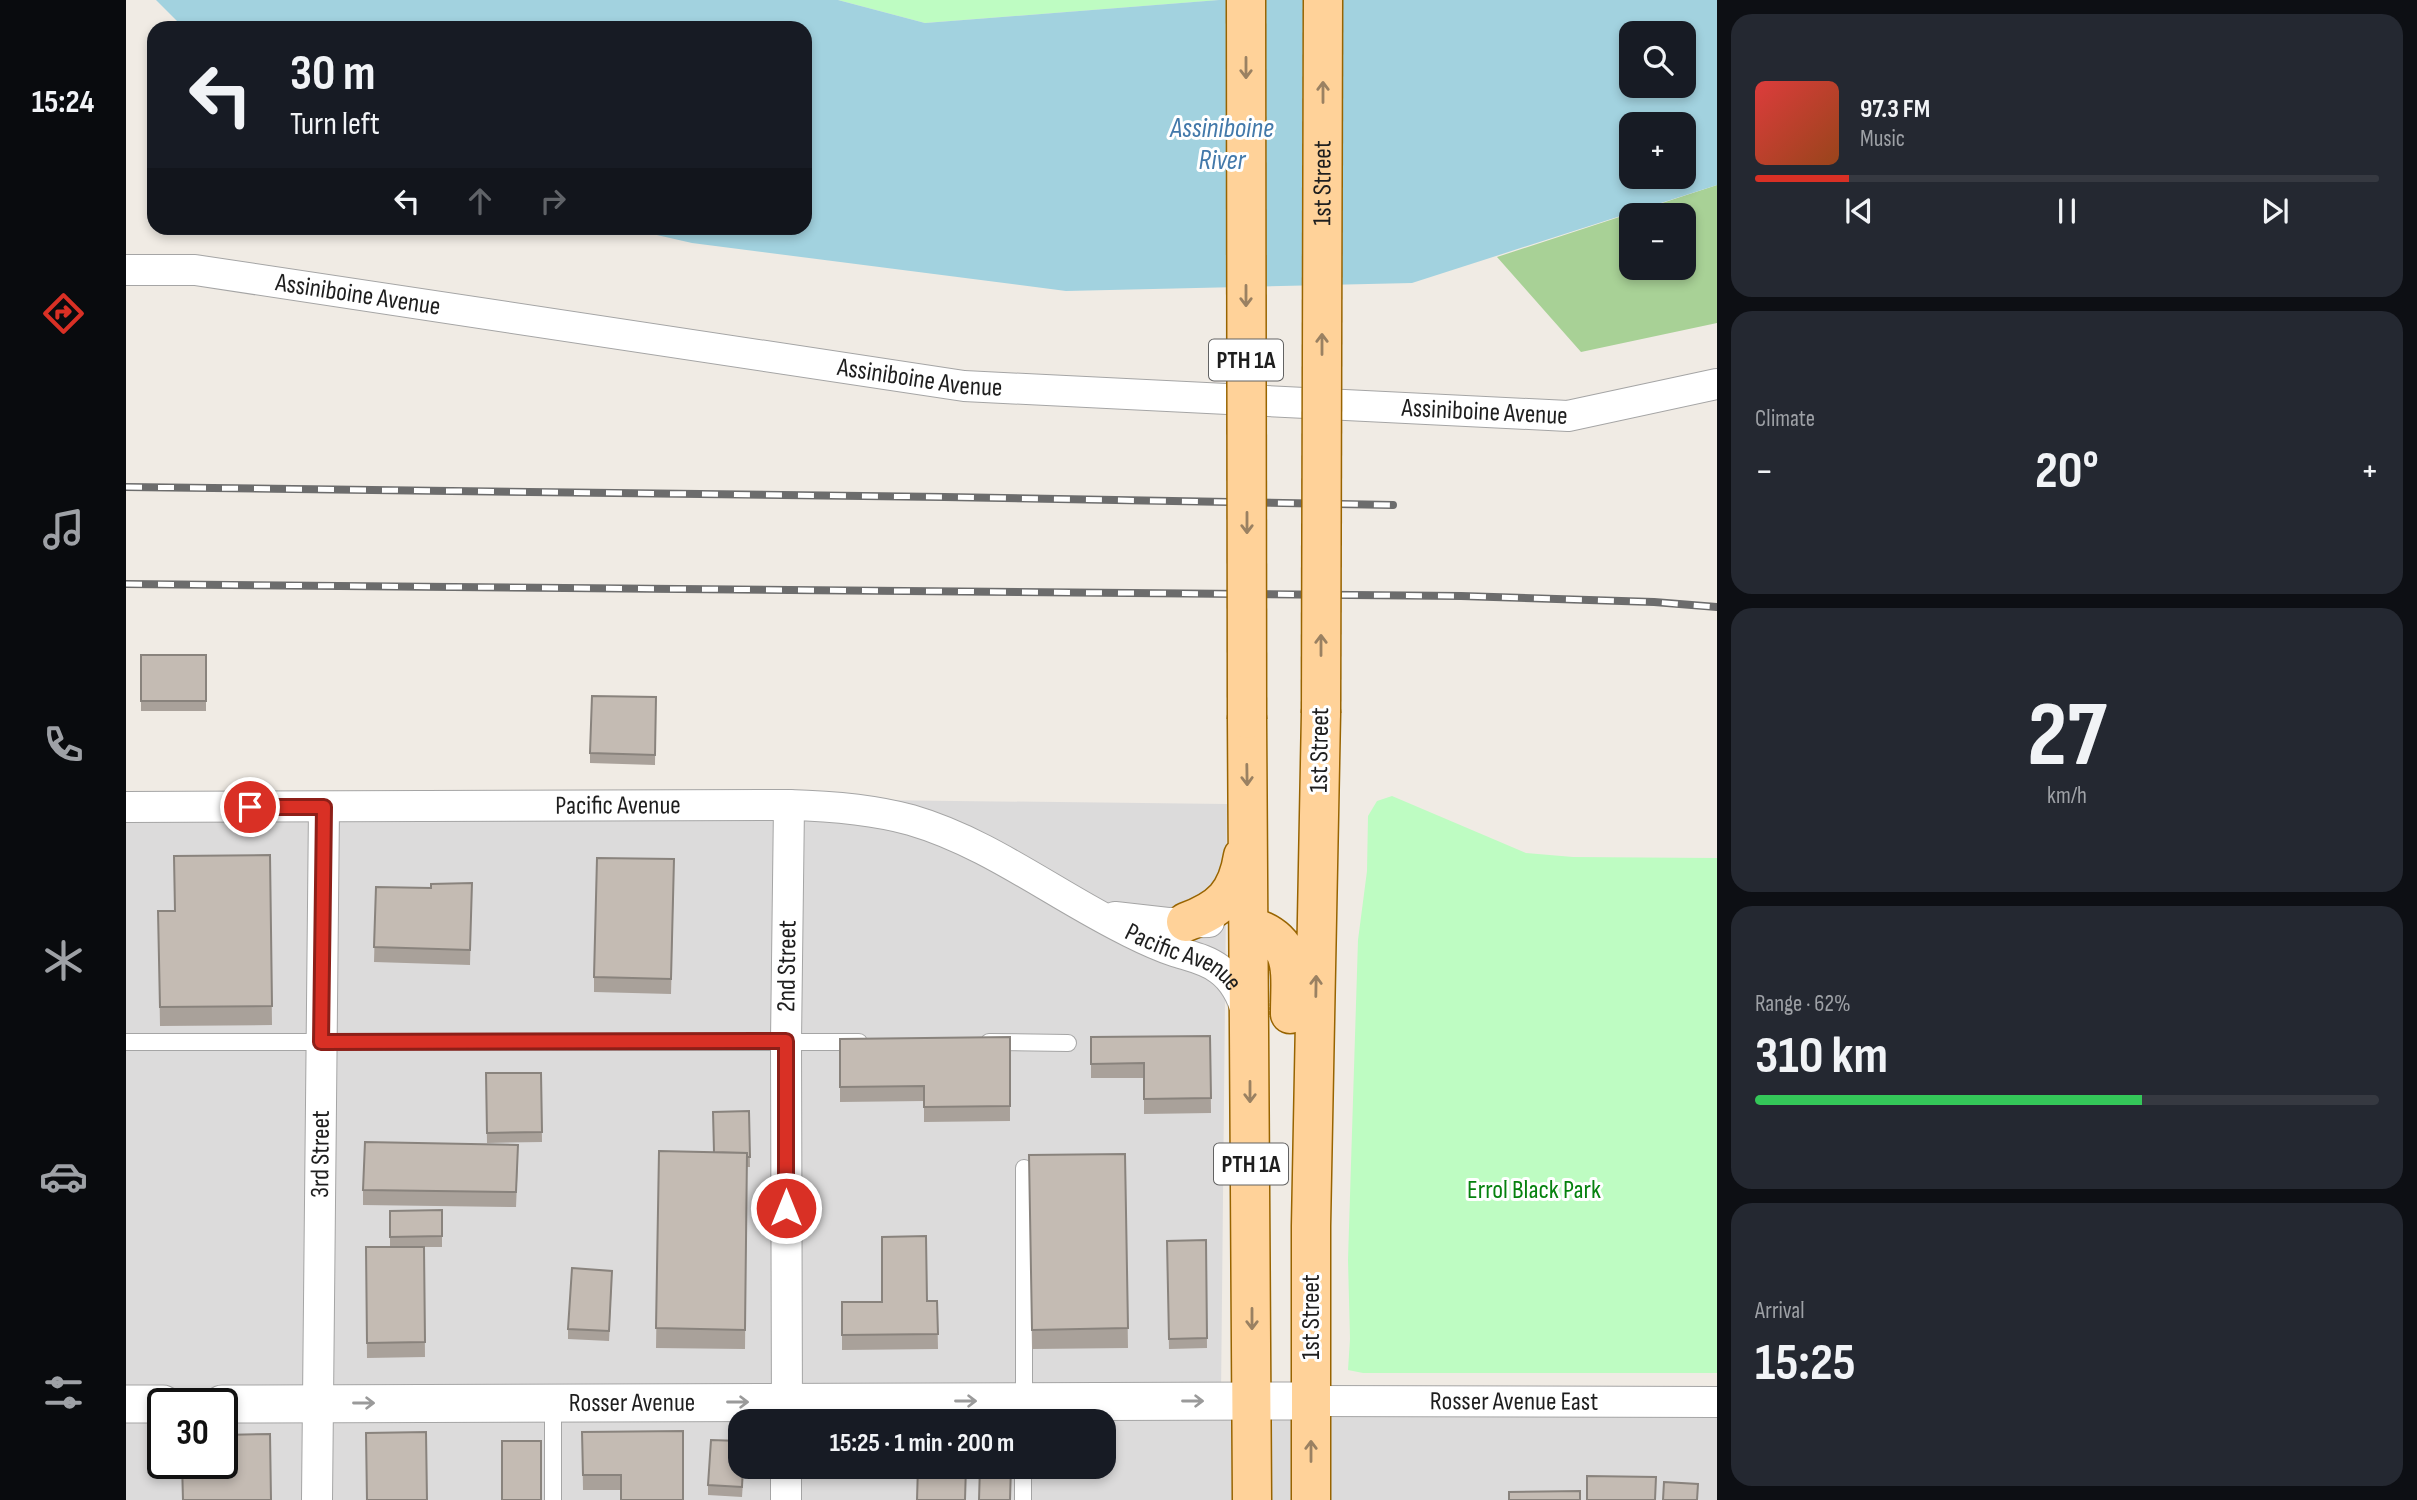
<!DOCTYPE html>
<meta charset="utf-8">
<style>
body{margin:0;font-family:"Sofia Sans Condensed",sans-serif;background:#242831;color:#f1f3f6;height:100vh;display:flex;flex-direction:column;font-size:26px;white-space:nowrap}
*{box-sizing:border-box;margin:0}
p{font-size:23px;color:#9ea1a6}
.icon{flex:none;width:38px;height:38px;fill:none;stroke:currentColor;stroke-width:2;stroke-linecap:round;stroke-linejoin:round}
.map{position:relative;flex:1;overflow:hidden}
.details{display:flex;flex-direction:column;gap:14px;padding:14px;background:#0d0f14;width:700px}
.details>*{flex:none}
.top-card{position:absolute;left:21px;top:21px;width:665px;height:214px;border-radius:21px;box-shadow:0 4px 10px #0003;background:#171b24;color:#f1f3f6;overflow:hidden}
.controls{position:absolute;left:1493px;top:21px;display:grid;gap:14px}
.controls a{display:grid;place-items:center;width:77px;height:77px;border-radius:14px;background:#171b24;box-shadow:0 4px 10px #0003;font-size:35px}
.speed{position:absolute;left:21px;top:1388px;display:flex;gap:14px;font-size:35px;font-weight:700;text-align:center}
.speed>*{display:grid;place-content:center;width:91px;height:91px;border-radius:50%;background:#171b24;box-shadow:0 4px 10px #0003;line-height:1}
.speed .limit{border:4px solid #111;border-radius:10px;background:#fff;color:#111}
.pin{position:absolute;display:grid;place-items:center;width:60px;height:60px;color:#fff;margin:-30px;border:4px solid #fff;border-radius:50%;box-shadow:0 2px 7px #0007}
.me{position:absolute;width:77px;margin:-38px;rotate:0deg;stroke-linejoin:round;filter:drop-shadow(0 0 5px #0008)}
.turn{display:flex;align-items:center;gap:24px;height:147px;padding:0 28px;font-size:32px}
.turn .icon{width:91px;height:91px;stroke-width:2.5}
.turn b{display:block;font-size:49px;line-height:60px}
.lanes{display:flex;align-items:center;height:66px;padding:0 28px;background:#0003;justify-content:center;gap:35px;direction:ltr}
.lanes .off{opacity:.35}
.big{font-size:52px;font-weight:700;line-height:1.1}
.details .card{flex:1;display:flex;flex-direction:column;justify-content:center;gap:10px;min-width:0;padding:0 24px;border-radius:21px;background:#242831}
.details .dial{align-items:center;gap:0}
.dial b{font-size:91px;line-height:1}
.song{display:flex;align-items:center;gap:21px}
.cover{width:84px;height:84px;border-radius:10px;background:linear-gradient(135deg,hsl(0 70% 55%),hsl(20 70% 35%))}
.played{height:7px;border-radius:4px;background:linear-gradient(90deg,#d93025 15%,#363941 15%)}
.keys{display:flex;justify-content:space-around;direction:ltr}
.heat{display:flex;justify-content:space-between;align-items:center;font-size:38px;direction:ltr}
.charge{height:10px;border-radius:5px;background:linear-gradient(90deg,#34c759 62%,#363941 0)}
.trip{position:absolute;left:602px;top:1409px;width:388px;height:70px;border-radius:21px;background:#171b24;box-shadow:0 4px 10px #0003;font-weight:700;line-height:70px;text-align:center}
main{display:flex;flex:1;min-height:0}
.tabs{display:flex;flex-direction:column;width:126px;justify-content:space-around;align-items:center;background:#090b0e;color:#9ea1a6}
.tabs .icon{width:49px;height:49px}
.tabs .selected{color:#d93025}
.tabs b{font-size:32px;color:#f1f3f6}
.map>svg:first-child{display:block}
.residential{fill:#dcdbdb;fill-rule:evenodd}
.forest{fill:#a8d196;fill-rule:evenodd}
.park{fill:#befcc2}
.water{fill:#a2d2df;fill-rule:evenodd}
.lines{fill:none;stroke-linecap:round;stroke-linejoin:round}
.service-casing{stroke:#a5a5a5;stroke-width:18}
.minor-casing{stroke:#a5a5a5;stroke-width:32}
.tertiary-casing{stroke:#a5a5a5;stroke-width:39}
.primary-casing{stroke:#986400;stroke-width:41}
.service{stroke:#fff;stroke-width:16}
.minor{stroke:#fff;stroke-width:30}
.tertiary{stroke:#fff;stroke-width:37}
.primary{stroke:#ffd299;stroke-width:38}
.rail-casing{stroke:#6c6c6c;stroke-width:8}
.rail{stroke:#fff;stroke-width:5;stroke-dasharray:16;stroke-linecap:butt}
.primary-bridge-casing{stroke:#986400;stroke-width:41;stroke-linecap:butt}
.primary-bridge{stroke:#ffd299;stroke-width:38}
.wall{fill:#a9a19a}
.building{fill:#c4bbb3;stroke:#89837d;stroke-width:2}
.oneway{stroke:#9a8162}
.oneway2{stroke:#9a9a9a}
.route-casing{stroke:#8d1f18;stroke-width:18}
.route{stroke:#d93025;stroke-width:12}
.labels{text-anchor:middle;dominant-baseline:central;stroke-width:6;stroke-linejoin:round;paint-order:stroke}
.shield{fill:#fff;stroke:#626262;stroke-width:2}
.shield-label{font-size:24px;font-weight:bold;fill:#1e1e1e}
.street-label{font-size:26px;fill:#1e1e1e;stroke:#fff}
.park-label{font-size:26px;fill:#06820f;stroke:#fff}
.water-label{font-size:28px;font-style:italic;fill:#4379aa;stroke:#fff}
</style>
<main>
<nav class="tabs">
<b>15:24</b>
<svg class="icon selected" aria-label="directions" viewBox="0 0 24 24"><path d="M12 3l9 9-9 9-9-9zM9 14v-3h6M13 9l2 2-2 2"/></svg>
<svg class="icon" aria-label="music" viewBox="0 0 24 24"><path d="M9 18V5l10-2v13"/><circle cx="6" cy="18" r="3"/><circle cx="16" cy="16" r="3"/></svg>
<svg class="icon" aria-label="phone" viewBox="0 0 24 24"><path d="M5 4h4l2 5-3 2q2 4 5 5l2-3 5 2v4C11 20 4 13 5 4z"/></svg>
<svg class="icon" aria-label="climate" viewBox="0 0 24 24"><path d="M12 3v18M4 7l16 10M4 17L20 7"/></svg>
<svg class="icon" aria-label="car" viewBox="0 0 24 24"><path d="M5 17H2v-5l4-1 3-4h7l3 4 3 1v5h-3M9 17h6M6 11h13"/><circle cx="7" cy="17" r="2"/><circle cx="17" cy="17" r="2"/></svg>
<svg class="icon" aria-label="filters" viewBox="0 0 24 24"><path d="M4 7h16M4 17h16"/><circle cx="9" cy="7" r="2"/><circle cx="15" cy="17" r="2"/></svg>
</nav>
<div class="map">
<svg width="1591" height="1500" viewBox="0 0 1591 1500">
<rect width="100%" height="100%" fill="#f0ebe4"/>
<path class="residential" d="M660,799l441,5 -6,591 496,3v102h-1591v-700zM37,1404h59v59h-59zM614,1421h364v45h-364z"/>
<path class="forest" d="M1591,185v138l-136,29 -84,-95zM1505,215h53v53h-53z"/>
<path class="park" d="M712,0h382l-295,23z
M1266,796l134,57 47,4 144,1v515h-354l-15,-3 2,-31 -2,-79 10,-320 9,-69 1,-55 9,-15z"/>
<path class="water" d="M30,0h682l87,23 294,-23h498v185l-305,98 -346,8 -374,-48 -66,-15h179v-200h-621zM1505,33h53v53h-53zM1505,124h53v53h-53z"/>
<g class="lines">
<defs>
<path id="service" d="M0,1042h733
M863,1042l79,1
M898,1168v253
M427,1500v-97
M897,1500v-34"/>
<g id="minor">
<path id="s1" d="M0,270h69l769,116 604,30 149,-32"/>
<path id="s2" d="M0,807l663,-2c41,1 82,4 122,15 79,23 145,76 219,112 14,7 29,14 44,19 15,5 32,8 45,18 14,10 24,27 27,44"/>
<path d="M989,917l53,6 41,-1"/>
<path id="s3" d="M1185,1401l406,1"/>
<path id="s4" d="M661,1421l-1,-380 3,-236"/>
<path id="s5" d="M191,1500l7,-693"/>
<path d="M660,1500v-34"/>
</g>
<g id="tertiary">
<path d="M0,1404h37"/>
<path id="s6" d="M96,1404l1089,-3"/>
</g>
<path id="primary" d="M1121,719l5,781
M1060,922c35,-13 51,-28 57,-66
M1123,926c49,14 41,46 41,88
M1185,1500v-274l10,-513"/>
</defs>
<use href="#service" class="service-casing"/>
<use href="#minor" class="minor-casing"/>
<use href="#tertiary" class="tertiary-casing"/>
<use href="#primary" class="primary-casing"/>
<use href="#service" class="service"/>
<use href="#minor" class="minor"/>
<use href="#tertiary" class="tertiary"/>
<use href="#primary" class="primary"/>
<defs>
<path id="rail" d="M0,487l818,10 449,8
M0,584l1335,12 193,6 63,5"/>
</defs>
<use href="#rail" class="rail-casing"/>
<use href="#rail" class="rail"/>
<defs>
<g id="primary-bridge">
<path d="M1120,0l1,719"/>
<path id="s7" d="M1195,713l2,-713"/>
</g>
</defs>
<use href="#primary-bridge" class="primary-bridge-casing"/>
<use href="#primary-bridge" class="primary-bridge"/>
</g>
<path class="wall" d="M15,655h65v56h-65z
M530,697l-1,68 -65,-2v-10z
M144,855l2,170 -112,1 -2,-115h17z
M548,874l-3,120 -77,-2v-15z
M346,883l-2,82 -96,-3 2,-75 55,1z
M1084,1036l1,77 -67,1v-36h-53v-41z
M884,1037v84l-86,1v-21l-84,1v-63z
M360,1073h55l1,69 -55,1z
M623,1111l1,56h-3l-2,182 -89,-1 3,-197 55,1z
M999,1154l3,194 -96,1 -3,-194z
M392,1160l-2,47 -153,-2v-15z
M316,1210v37h-18l1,110 -58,1 -1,-111h24v-36z
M1080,1240l1,108 -38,1 -2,-108z
M486,1281l-3,60 -41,-2v-10z
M811,1301l1,48 -96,1v-48z
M557,1431l-62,59h-38l-1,-58z
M618,1466l-2,31 -34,-2v-10z"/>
<path class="building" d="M15,655h65v46h-65z
M466,696l64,1 -1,58 -65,-2z
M144,855l2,151 -112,1 -2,-96h17l-1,-55z
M471,858l77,1 -3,120 -77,-2z
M346,883l-2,67 -96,-3 2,-60 55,1v-4z
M1084,1036l1,62 -67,1v-36l-53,1v-27z
M884,1037v69l-86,1v-21l-84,1v-48z
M360,1073h55l1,59 -55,1z
M623,1111l1,46h-3v-4l-33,-1 -1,-40z
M239,1142l153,3 -2,47 -153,-2z
M533,1151l88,2 -2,177 -89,-2z
M999,1154l3,174 -96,2 -3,-175z
M316,1210v26l-52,1v-26z
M800,1236l1,65h10l1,33 -96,1v-33h40v-65z
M1080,1240l1,98 -38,1 -2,-98z
M240,1247h58l1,95 -58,1z
M446,1268l40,3 -3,60 -41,-2z
M557,1431v69h-62v-25h-38l-1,-43z
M300,1432l1,68h-60l-1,-67z
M144,1434l1,66h-88l-1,-37h40v-28z
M585,1440l29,1v25h3l-1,21 -34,-2z
M376,1441h39v59h-39z
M792,1466h48l-1,34h-48z
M854,1466h31l-1,34h-31z
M1461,1476l69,1 -1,23h-68z
M1538,1482l34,2 -1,16h-34z
M1454,1491v9h-71v-8z"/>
<defs><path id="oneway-shaft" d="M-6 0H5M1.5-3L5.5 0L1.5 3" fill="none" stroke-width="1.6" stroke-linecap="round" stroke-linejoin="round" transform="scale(1.75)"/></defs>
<g class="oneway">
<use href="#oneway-shaft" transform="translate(1120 68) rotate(90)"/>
<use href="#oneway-shaft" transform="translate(1197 92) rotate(-90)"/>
<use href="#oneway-shaft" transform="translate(1120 296) rotate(90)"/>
<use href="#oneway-shaft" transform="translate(1196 344) rotate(-90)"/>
<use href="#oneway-shaft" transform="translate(1121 523) rotate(90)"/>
<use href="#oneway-shaft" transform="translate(1195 645) rotate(-90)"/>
<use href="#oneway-shaft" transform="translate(1121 775) rotate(89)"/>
<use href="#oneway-shaft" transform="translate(1190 986) rotate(-89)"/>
<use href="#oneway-shaft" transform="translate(1124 1092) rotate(90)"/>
<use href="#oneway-shaft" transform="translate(1126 1319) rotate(90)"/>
<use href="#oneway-shaft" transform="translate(1185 1451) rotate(-90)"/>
</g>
<g class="oneway2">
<use href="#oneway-shaft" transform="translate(840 1401)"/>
<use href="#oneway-shaft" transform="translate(1067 1401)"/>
<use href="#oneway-shaft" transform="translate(612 1402)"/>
<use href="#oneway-shaft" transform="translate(238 1403)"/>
</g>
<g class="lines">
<defs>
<path id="route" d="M124,807h74l-3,235 465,-1v167"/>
</defs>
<use href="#route" class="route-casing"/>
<use href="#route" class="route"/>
</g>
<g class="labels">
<g class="shield">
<rect x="1083" y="339.5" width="74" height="41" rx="5"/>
<rect x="1088" y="1143.5" width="74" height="41" rx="5"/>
</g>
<g class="shield-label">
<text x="1120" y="360">PTH 1A</text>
<text x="1125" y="1164">PTH 1A</text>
</g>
<g class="street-label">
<text stroke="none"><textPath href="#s7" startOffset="530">1st Street</textPath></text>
<text stroke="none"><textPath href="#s1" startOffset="234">Assiniboine Avenue</textPath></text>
<text stroke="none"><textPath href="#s1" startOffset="802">Assiniboine Avenue</textPath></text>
<text stroke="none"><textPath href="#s1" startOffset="1368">Assiniboine Avenue</textPath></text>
<text transform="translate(1194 750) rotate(-89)">1st Street</text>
<text stroke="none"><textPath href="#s2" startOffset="492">Pacific Avenue</textPath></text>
<text stroke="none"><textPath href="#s2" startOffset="1092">Pacific Avenue</textPath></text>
<text stroke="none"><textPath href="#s4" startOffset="455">2nd Street</textPath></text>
<text stroke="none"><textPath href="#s5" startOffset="346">3rd Street</textPath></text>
<text transform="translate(1185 1317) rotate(-90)">1st Street</text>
<text stroke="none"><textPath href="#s6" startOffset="410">Rosser Avenue</textPath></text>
<text stroke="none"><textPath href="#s3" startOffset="203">Rosser Avenue East</textPath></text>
</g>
<g class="park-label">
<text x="1408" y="1190">Errol Black Park</text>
</g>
<g class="water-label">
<text x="1096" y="128">Assiniboine<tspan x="1096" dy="32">River</tspan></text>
</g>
</g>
</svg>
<div class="controls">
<a><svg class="icon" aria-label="search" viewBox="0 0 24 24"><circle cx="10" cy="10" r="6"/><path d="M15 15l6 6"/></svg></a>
<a>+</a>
<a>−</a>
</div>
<div class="speed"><div class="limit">30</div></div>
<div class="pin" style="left:124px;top:807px;background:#d93025"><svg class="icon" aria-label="arrive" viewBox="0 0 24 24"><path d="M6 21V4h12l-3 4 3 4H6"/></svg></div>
<svg class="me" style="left:660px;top:1208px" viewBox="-20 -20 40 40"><circle r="17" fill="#d93025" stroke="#fff" stroke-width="3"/><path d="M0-11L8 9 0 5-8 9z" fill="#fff"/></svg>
<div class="trip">15:25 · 1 min · 200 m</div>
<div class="top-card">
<div class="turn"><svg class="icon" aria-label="left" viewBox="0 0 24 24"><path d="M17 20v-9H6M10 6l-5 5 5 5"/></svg><div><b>30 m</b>Turn left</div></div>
<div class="lanes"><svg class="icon" aria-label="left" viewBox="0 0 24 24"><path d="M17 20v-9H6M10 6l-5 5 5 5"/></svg><svg class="icon off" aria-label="ahead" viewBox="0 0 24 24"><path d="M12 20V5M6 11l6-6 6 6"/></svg><svg class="icon off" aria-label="right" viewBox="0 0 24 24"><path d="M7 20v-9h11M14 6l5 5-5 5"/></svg></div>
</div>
</div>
<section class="details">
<div class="card">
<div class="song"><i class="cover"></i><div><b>97.3 FM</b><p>Music</p></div></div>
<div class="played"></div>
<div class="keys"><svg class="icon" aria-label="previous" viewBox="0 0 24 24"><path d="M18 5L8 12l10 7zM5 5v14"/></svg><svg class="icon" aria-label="pause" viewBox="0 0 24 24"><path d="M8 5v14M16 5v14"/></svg><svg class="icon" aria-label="next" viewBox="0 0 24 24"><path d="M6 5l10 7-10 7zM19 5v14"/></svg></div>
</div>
<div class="card"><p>Climate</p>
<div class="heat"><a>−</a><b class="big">20°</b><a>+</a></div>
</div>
<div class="card dial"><b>27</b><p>km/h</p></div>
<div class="card"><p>Range · 62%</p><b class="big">310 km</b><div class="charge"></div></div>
<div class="card"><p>Arrival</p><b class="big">15:25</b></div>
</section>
</main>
